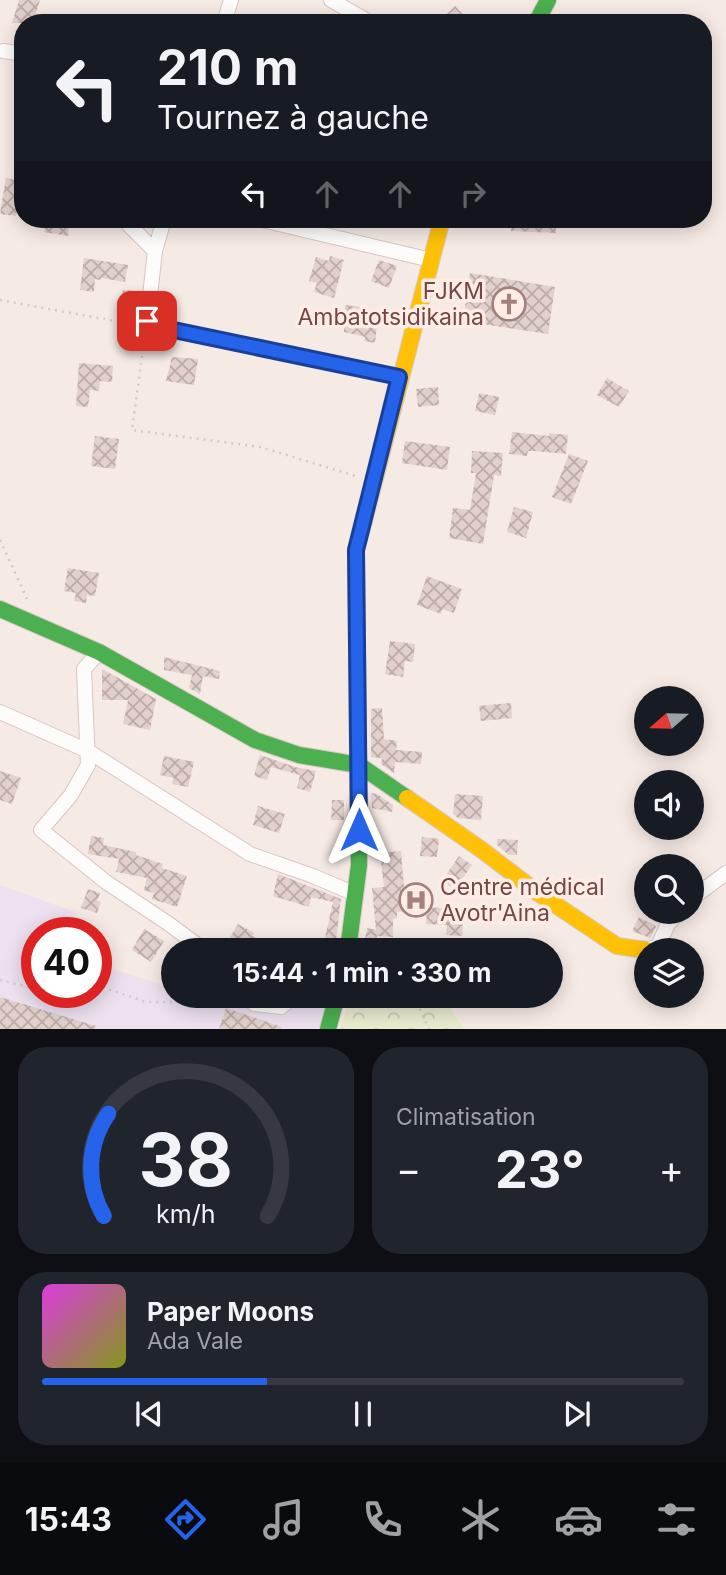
<!DOCTYPE html>
<html lang="fr">
<meta charset="utf-8">
<style>
body{margin:0;font-family:Inter,sans-serif;background:#20242c;color:#f1f3f6;height:100vh;display:flex;flex-direction:column;font-size:26px;white-space:nowrap}
*{box-sizing:border-box;margin:0}
p{font-size:23px;color:#9ea1a6}
.icon{flex:none;width:38px;height:38px;fill:none;stroke:currentColor;stroke-width:2;stroke-linecap:round;stroke-linejoin:round}
.map{position:relative;height:1029px;overflow:hidden}
.side{display:flex;flex-direction:column;gap:18px;padding:18px;background:#0d0f14;flex:1}
.side>*{flex:none}
.guide{position:absolute;left:14px;top:14px;width:698px;height:214px;border-radius:28px;box-shadow:0 4px 18px #0003;background:#171b24;color:#f1f3f6;overflow:hidden}
.needle{width:46px;rotate:250deg}
.buttons{position:absolute;left:634px;top:686px;display:grid;gap:14px}
.buttons a{display:grid;place-items:center;width:70px;height:70px;border-radius:50%;background:#171b24;box-shadow:0 4px 18px #0003;font-size:35px}
.speed{position:absolute;left:21px;top:917px;display:flex;gap:14px;font-size:35px;font-weight:700;text-align:center}
.speed>*{display:grid;place-content:center;width:91px;height:91px;border-radius:50%;background:#171b24;box-shadow:0 4px 18px #0003;line-height:1}
.speed .limit{border:10px solid #d22;background:#fff;color:#111}
.pin{position:absolute;display:grid;place-items:center;width:60px;height:60px;color:#fff;margin:-30px;border-radius:14px;box-shadow:0 4px 10px #0006}
.me{position:absolute;width:77px;margin:-38px;rotate:0deg;stroke-linejoin:round;filter:drop-shadow(0 0 5px #0008)}
.turn{display:flex;align-items:center;gap:24px;height:147px;padding:0 28px;font-size:32px}
.turn .icon{width:91px;height:91px;stroke-width:2.5}
.turn b{display:block;font-size:49px;line-height:60px}
.lanes{display:flex;align-items:center;height:66px;padding:0 28px;background:#0003;justify-content:center;gap:35px;direction:ltr}
.lanes .off{opacity:.35}
.big{font-size:52px;font-weight:700;line-height:1.1}
.side .card{flex:1;display:flex;flex-direction:column;justify-content:center;gap:10px;min-width:0;padding:0 24px;border-radius:28px;background:#20242c}
.side .dial{align-items:center;gap:0}
.dial svg{height:182px;overflow:visible;fill:none;stroke:#363941;stroke-width:7;stroke-linecap:round;text-anchor:middle}
.dial text{fill:#f1f3f6;stroke:none}
.song{display:flex;align-items:center;gap:21px}
.cover{width:84px;height:84px;border-radius:10px;background:linear-gradient(135deg,hsl(300 70% 55%),hsl(70 70% 35%))}
.played{height:7px;border-radius:4px;background:linear-gradient(90deg,#2563eb 35%,#363941 35%)}
.keys{display:flex;justify-content:space-around;direction:ltr}
.heat{display:flex;justify-content:space-between;align-items:center;font-size:38px;direction:ltr}
.side .tiles{flex:1;display:grid;gap:18px;grid-template-columns:1fr 1fr}
.card:last-child{grid-column:span 2}
.trip{position:absolute;left:161px;top:938px;width:402px;height:70px;border-radius:35px;background:#171b24;box-shadow:0 4px 18px #0003;font-weight:700;line-height:70px;text-align:center}
.tab-bar{display:flex;height:112px;justify-content:space-around;align-items:center;background:#090b0e;color:#9ea1a6}
.tab-bar .icon{width:49px;height:49px}
.tab-bar .current{color:#2563eb}
.tab-bar b{font-size:32px;color:#f1f3f6}
.map>svg:first-child{display:block}
.education{fill:#ede1f0}
.forest{fill:url(#forest-crowns)}
.building{fill:url(#building-cross-hatch)}
.lines{fill:none;stroke-linecap:round;stroke-linejoin:round}
.street-casing{stroke:#d7c6c3;stroke-width:16}
.fast-casing{stroke:#d8c7c4;stroke-width:18}
.slow-casing{stroke:#d8c7c4;stroke-width:18}
.path{stroke:#d7c9c7;stroke-width:2.5;stroke-dasharray:2 5;stroke-linecap:butt}
.street{stroke:#fefcfb;stroke-width:14}
.fast{stroke:#4caf50;stroke-width:16}
.slow{stroke:#ffc107;stroke-width:16}
.route-casing{stroke:#184099;stroke-width:18}
.route{stroke:#2563eb;stroke-width:12}
.labels{text-anchor:middle;dominant-baseline:central;stroke-width:7;stroke-linejoin:round;paint-order:stroke}
.poi-label{font-size:23px;fill:#734745;stroke:#ffece4;text-anchor:end}
</style>
<div class="map">
<svg width="726" height="1029" viewBox="0 0 726 1029">
<defs>
<pattern id="forest-crowns" width="20" height="18" patternUnits="userSpaceOnUse" patternTransform="scale(1.75)"><rect width="20" height="18" fill="#e8ebce"/><path d="M2 6a3 3 0 1 1 6 0M12 15a3 3 0 1 1 6 0" fill="none" stroke="#cacbb2"/></pattern>
<pattern id="building-cross-hatch" width="8" height="8" patternUnits="userSpaceOnUse" patternTransform="scale(1.75)"><rect width="8" height="8" fill="#e2d0cc"/><path d="M0 0l8 8M0 8l8-8" fill="none" stroke="#bcaba7"/></pattern>
</defs>
<rect width="100%" height="100%" fill="#f6eae4"/>
<path class="education" d="M0,885l75,27 -3,21h-35v59h59v-28l77,24v8h24l17,5 2,-5h114l-9,33h-321z"/>
<path class="forest" d="M351,996h92l21,33h-124z"/>
<path class="building" d="M19,0h21l-7,23h-21z
M455,6l16,17h-33z
M6,178l16,3 -6,35 -16,-2z
M46,219h24l-2,17 -24,-4z
M511,219h45v14l-45,-2z
M330,256l14,4 -10,38 -20,-6 3,-9 -8,-2 7,-24 13,4z
M84,258l44,7 -3,17 -24,-4 -1,2 -5,-1 -1,13 -14,-2z
M379,260l18,6 -8,22 -18,-7z
M470,273l85,14 -7,47 -85,-13z
M123,290l14,1 -1,18 -14,-1z
M345,305l24,3 -1,2 26,6 -2,12 -15,-4 -2,19 -11,-2 1,-4 -21,-5z
M172,357l26,2 -4,26 -28,-4z
M79,363l34,3 -1,16 -12,-1 -1,10 -9,-1 -2,17 -12,-1z
M607,378l22,13 -10,16 -22,-12z
M438,387l1,18 -21,2 -2,-18z
M479,393l20,4 -4,18 -20,-4z
M512,432l37,4v-3l19,2 -2,19 -31,-3h-7l-1,5 -18,-2z
M95,436l24,3 -4,30 -24,-3z
M405,441l45,6 -3,23 -45,-7z
M472,451l31,2 -2,23 -7,-1 -11,69 -34,-6 4,-30 17,2 6,-37h-5z
M569,454l19,7 -17,43 -19,-7z
M514,507l19,5 -7,26 -19,-6z
M68,568l31,5 -4,23 -8,-1 -1,8 -12,-2 2,-8 -12,-2z
M427,576l35,13 -8,24 -12,-4 -1,5 -24,-9z
M390,641l25,3 -2,18 -8,-1 -2,16 -18,-3z
M164,657l56,14 -1,8 -16,-3 -3,18 -11,-6 3,-13 -28,-5z
M102,669l54,30 -6,31 -27,-6 5,-24h-26z
M511,703l1,15 -31,3 -2,-15z
M382,708l2,31 13,2 -1,9 26,2 -1,12 -26,-2 -1,11 -13,-9 1,-6 -11,-1v-48z
M260,755l35,12 21,4 -6,21 -13,-4 3,-13 -29,-8 -4,13 -13,-4z
M164,756l30,6 -6,25 -16,-3 2,-6 -14,-3z
M0,771l21,7 -9,26 -12,-4z
M371,793l6,1 16,11 -1,7 -20,-4z
M455,794l28,2 -2,24 -23,-2 -5,-4z
M332,800h12v20h-13z
M258,806l27,8 -6,19 -26,-8z
M91,836l13,2 -1,7 33,7v3l27,9 -1,4 25,8 -10,31 -25,-8 2,-6 -10,-3 3,-12 -31,-6 3,-13 -31,-5z
M422,837l17,2 -2,18 -17,-1z
M497,839l21,1 -1,15h-8l-12,-10z
M401,851l5,60 -9,1v6l-4,1v18l-16,-1 -1,6 -11,-2 2,-12 9,2 -4,-42 12,-1 -4,-34z
M459,856l13,9 -17,24 -13,-8z
M278,874l63,25 -5,41 -11,-2 8,-36 -22,-5 -2,10 -36,-11z
M88,889l12,4 -3,8 4,1 -4,11 -16,-5z
M427,907l28,2 -1,12 9,1 -1,14 -16,-1 1,-10 -21,-1z
M639,917l17,9 -6,12 -18,-7z
M238,924l16,9 -2,3 36,14h-55l-8,-4z
M144,929l20,12 -13,21 -19,-12z
M0,997l96,29 -1,3h-95z
M226,1008l56,19v2h-63z"/>
<g class="lines">
<defs>
<path id="street" d="M331,0l40,23
M224,23l7,-23
M3,51l20,3
M123,219l32,32
M164,219l-9,32 -8,71 22,7 230,48
M258,219l173,41
M99,652l-15,17 4,96 -17,30 -30,35 65,52 63,42 35,26
M0,712l88,39 162,103 63,22 42,18
M691,899l35,-26
M646,950l12,-4 10,-22 11,-12
M247,996l7,8 27,3 14,-11"/>
<path id="fast" d="M536,23l12,-23
M0,609l99,43 156,88 44,15 60,10 48,33
M348,950l11,-85 -3,-315 8,-29
M328,1029l9,-33"/>
<path id="slow" d="M364,521l78,-302
M407,798l75,52 56,43 79,53 29,4"/>
</defs>
<use href="#street" class="street-casing"/>
<use href="#fast" class="fast-casing"/>
<use href="#slow" class="slow-casing"/>
<path class="path" d="M0,300l115,21h18
M145,335l-13,95 128,17 96,29
M144,346l1,-10
M0,540l28,61
M366,945l13,5
M0,980l37,9
M96,985l50,17h61l5,-6
M49,992l15,4 7,-4
M414,996l15,33"/>
<use href="#street" class="street"/>
<use href="#fast" class="fast"/>
<use href="#slow" class="slow"/>
</g>
<g class="lines">
<defs>
<path id="route" d="M147,321l22,8 230,48 -43,173 3,280"/>
</defs>
<use href="#route" class="route-casing"/>
<use href="#route" class="route"/>
</g>
<defs>
<symbol id="church-ring" viewBox="-11 -11 22 22"><circle r="9.5" fill="#ffece4" stroke="#a1807d" stroke-width="1.5"/><path d="M-1.2-6h2.4v3.5h3.3v2.4h-3.3V6h-2.4V-.1h-3.3v-2.4h3.3Z" fill="#a1807d"/></symbol>
<symbol id="hospital-ring" viewBox="-11 -11 22 22"><circle r="9.5" fill="#ffece4" stroke="#a1807d" stroke-width="1.5"/><path d="M-5-5h3v3.5h4V-5h3V5h-3V1.5h-4V5h-3Z" fill="#a1807d"/></symbol>
</defs>
<g fill-rule="evenodd">
<use href="#church-ring" x="490" y="285" width="38" height="38"/>
<use href="#hospital-ring" x="397" y="881" width="38" height="38"/>
</g>
<g class="labels">
<g class="poi-label">
<text x="484" y="291">FJKM<tspan x="484" dy="26">Ambatotsidikaina</tspan></text>
<text x="440" y="887" text-anchor="start">Centre médical<tspan x="440" dy="26">Avotr'Aina</tspan></text>
</g>
</g>
</svg>
<div class="buttons">
<a><svg class="needle" viewBox="-14 -14 28 28"><path d="M0-13l5 13h-10z" fill="#e53935"/><path d="M0 13l5-13h-10z" fill="#9ea1a6"/></svg></a>
<a><svg class="icon" aria-label="sound" viewBox="0 0 24 24"><path d="M4 9h4l5-4v14l-5-4H4zM17 9q2 3 0 6"/></svg></a>
<a><svg class="icon" aria-label="search" viewBox="0 0 24 24"><circle cx="10" cy="10" r="6"/><path d="M15 15l6 6"/></svg></a>
<a><svg class="icon" aria-label="layers" viewBox="0 0 24 24"><path d="M12 4l9 5-9 5-9-5zM3 14l9 5 9-5"/></svg></a>
</div>
<div class="speed"><div class="limit">40</div></div>
<div class="pin" style="left:147px;top:321px;background:#d93025"><svg class="icon" aria-label="arrive" viewBox="0 0 24 24"><path d="M6 21V4h12l-3 4 3 4H6"/></svg></div>
<svg class="me" style="left:359px;top:830px" viewBox="-20 -20 40 40"><path d="M0-17L14 15 0 8-14 15z" fill="#2563eb" stroke="#fff" stroke-width="4"/></svg>
<div class="trip">15:44 · 1 min · 330 m</div>
<div class="guide">
<div class="turn"><svg class="icon" aria-label="left" viewBox="0 0 24 24"><path d="M17 20v-9H6M10 6l-5 5 5 5"/></svg><div><b>210 m</b>Tournez à gauche</div></div>
<div class="lanes"><svg class="icon" aria-label="left" viewBox="0 0 24 24"><path d="M17 20v-9H6M10 6l-5 5 5 5"/></svg><svg class="icon off" aria-label="ahead" viewBox="0 0 24 24"><path d="M12 20V5M6 11l6-6 6 6"/></svg><svg class="icon off" aria-label="ahead" viewBox="0 0 24 24"><path d="M12 20V5M6 11l6-6 6 6"/></svg><svg class="icon off" aria-label="right" viewBox="0 0 24 24"><path d="M7 20v-9h11M14 6l5 5-5 5"/></svg></div>
</div>
</div>
<section class="side">
<div class="tiles">
<div class="card dial"><svg viewBox="0 0 100 80">
<path d="M14 69A42 42 0 1 1 86 69"/>
<path d="M14 69A42 42 0 0 1 16 24" stroke="#2563eb"/>
<text x="50" y="56" font-size="32" font-weight="700">38</text>
<text x="50" y="72" font-size="11">km/h</text>
</svg></div>
<div class="card"><p>Climatisation</p>
<div class="heat"><a>−</a><b class="big">23°</b><a>+</a></div>
</div>
<div class="card">
<div class="song"><i class="cover"></i><div><b>Paper Moons</b><p>Ada Vale</p></div></div>
<div class="played"></div>
<div class="keys"><svg class="icon" aria-label="previous" viewBox="0 0 24 24"><path d="M18 5L8 12l10 7zM5 5v14"/></svg><svg class="icon" aria-label="pause" viewBox="0 0 24 24"><path d="M8 5v14M16 5v14"/></svg><svg class="icon" aria-label="next" viewBox="0 0 24 24"><path d="M6 5l10 7-10 7zM19 5v14"/></svg></div>
</div>
</div>
</section>
<nav class="tab-bar">
<b>15:43</b>
<svg class="icon current" aria-label="directions" viewBox="0 0 24 24"><path d="M12 3l9 9-9 9-9-9zM9 14v-3h6M13 9l2 2-2 2"/></svg>
<svg class="icon" aria-label="music" viewBox="0 0 24 24"><path d="M9 18V5l10-2v13"/><circle cx="6" cy="18" r="3"/><circle cx="16" cy="16" r="3"/></svg>
<svg class="icon" aria-label="phone" viewBox="0 0 24 24"><path d="M5 4h4l2 5-3 2q2 4 5 5l2-3 5 2v4C11 20 4 13 5 4z"/></svg>
<svg class="icon" aria-label="climate" viewBox="0 0 24 24"><path d="M12 3v18M4 7l16 10M4 17L20 7"/></svg>
<svg class="icon" aria-label="car" viewBox="0 0 24 24"><path d="M5 17H2v-5l4-1 3-4h7l3 4 3 1v5h-3M9 17h6M6 11h13"/><circle cx="7" cy="17" r="2"/><circle cx="17" cy="17" r="2"/></svg>
<svg class="icon" aria-label="filters" viewBox="0 0 24 24"><path d="M4 7h16M4 17h16"/><circle cx="9" cy="7" r="2"/><circle cx="15" cy="17" r="2"/></svg>
</nav>
